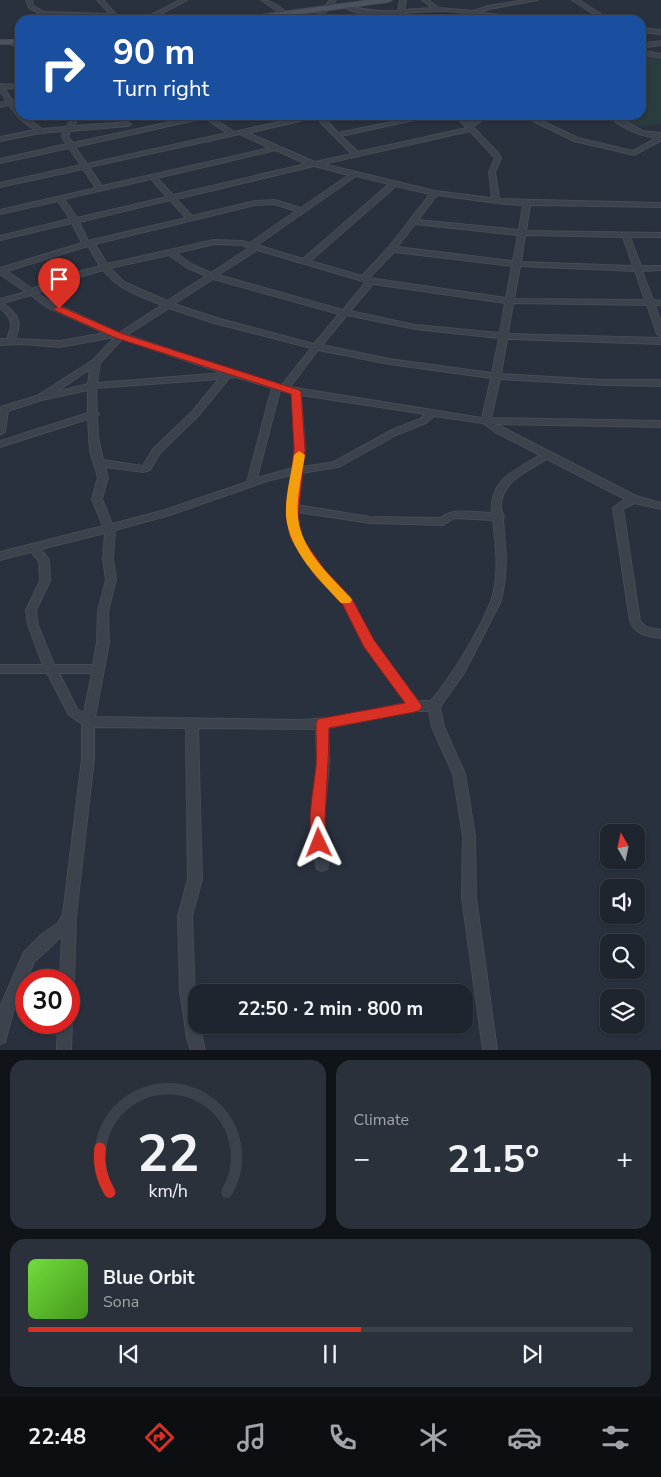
<!DOCTYPE html>
<meta charset="utf-8">
<style>
body{margin:0;font-family:"Nunito Sans",sans-serif;background:#2b313a;color:#f1f3f6;height:100vh;display:flex;flex-direction:column;font-size:19px;white-space:nowrap}
*{box-sizing:border-box;margin:0}
p{font-size:16px;color:#a1a5aa}
.icon{flex:none;width:28px;height:28px;fill:none;stroke:currentColor;stroke-width:2;stroke-linecap:round;stroke-linejoin:round}
.map{position:relative;height:1050px;overflow:hidden}
.side{display:flex;flex-direction:column;gap:10px;padding:10px;background:#101419;flex:1}
.side>*{flex:none}
.guide{position:absolute;left:15px;top:15px;width:631px;height:105px;border-radius:15px;box-shadow:0 1px 4px #0004,0 0 0 1px #3c424a;background:#1a4fa0;color:#fff;overflow:hidden}
.needle{width:32px;rotate:351deg}
.buttons{position:absolute;left:600px;top:824px;display:grid;gap:10px}
.buttons a{display:grid;place-items:center;width:45px;height:45px;border-radius:10px;background:#1e252e;box-shadow:0 1px 4px #0004,0 0 0 1px #3c424a;font-size:25px}
.speed{position:absolute;left:15px;top:969px;display:flex;gap:10px;font-size:25px;font-weight:700;text-align:center}
.speed>*{display:grid;place-content:center;width:65px;height:65px;border-radius:50%;background:#1e252e;box-shadow:0 1px 4px #0004,0 0 0 1px #3c424a;line-height:1}
.speed .limit{border:8px solid #d22;background:#fff;color:#111}
.pin{position:absolute;display:grid;place-items:center;width:42px;height:42px;color:#fff;margin:-51px -21px;border-radius:50% 50% 50% 0;rotate:-45deg;box-shadow:0 0 5px #0007}
.pin .icon{rotate:45deg}
.me{position:absolute;width:55px;margin:-28px;rotate:358deg;stroke-linejoin:round;filter:drop-shadow(0 0 4px #0008)}
.turn{display:flex;align-items:center;gap:18px;height:105px;padding:0 15px;font-size:22px}
.turn .icon{width:65px;height:65px;stroke-width:2.5}
.turn b{display:block;font-size:35px;line-height:42px}
.big{font-size:38px;font-weight:700;line-height:1.1}
.side .card{flex:1;display:flex;flex-direction:column;justify-content:center;gap:8px;min-width:0;padding:0 18px;border-radius:15px;background:#2b313a}
.side .dial{align-items:center;gap:0}
.dial svg{height:130px;overflow:visible;fill:none;stroke:#3c424a;stroke-width:7;stroke-linecap:round;text-anchor:middle}
.dial text{fill:#f1f3f6;stroke:none}
.song{display:flex;align-items:center;gap:15px}
.cover{width:60px;height:60px;border-radius:8px;background:linear-gradient(135deg,hsl(100 70% 55%),hsl(100 70% 35%))}
.played{height:5px;border-radius:2px;background:linear-gradient(90deg,#d93025 55%,#3c424a 55%)}
.keys{display:flex;justify-content:space-around;direction:ltr}
.heat{display:flex;justify-content:space-between;align-items:center;font-size:28px;direction:ltr}
.side .tiles{flex:1;display:grid;gap:10px;grid-template-columns:1fr 1fr}
.card:last-child{grid-column:span 2}
.trip{position:absolute;left:188px;top:984px;width:285px;height:50px;border-radius:15px;background:#1e252e;box-shadow:0 1px 4px #0004,0 0 0 1px #3c424a;font-weight:700;line-height:50px;text-align:center}
.tabs{display:flex;height:80px;justify-content:space-around;align-items:center;background:#0c0f12;color:#a1a5aa}
.tabs .icon{width:35px;height:35px}
.tabs .on{color:#d93025}
.tabs b{font-size:22px;color:#f1f3f6}
.map>svg:first-child{display:block}
.green{fill:#2a3c3e}
.lines{fill:none;stroke-linecap:round;stroke-linejoin:round}
.street-casing{stroke:#454c56;stroke-width:2}
.secondary-casing{stroke:#454c56;stroke-width:2}
.street{fill:#3c434d;fill-rule:evenodd}
.secondary{fill:#4b5360;fill-rule:evenodd}
.route{fill:#d93025;stroke:#8d1f18}
.slow{fill:#f59e0b}
</style>
<div class="map">
<svg width="661" height="1050" viewBox="0 0 661 1050">
<rect width="100%" height="100%" fill="#28313d"/>
<path class="green" d="M641,55l20,5v64c-20,4 -30,2 -47,-9h27z"/>
<g class="lines">
<defs>
<path id="street" d="M26,0h6l1,6 11,6 66,2 -13,-14h6l16,18 -3,2 -3,-2 -66,-3h-5l-6,5h-6l8,-7 -9,-5z
M180,0h7l-38,20h-7z
M261,0c12,0 25,11 32,20h-6l-4,-5z
M330,0h6c-9,12 -16,20 -32,20l16,-7z
M400,0h6l-2,10 28,-2 -10,-8h6l11,8 35,3 14,-5 37,-6h13l-49,9 -10,4 60,5 3,2 -62,-2c-23,-10 -51,-7 -76,-5l4,7h-6l-3,-6c-19,2 -41,3 -57,-8l3,-2c18,7 34,8 53,7z
M572,0h7l31,20h-7z
M470,15l3,2 -1,1 -34,2 3,-2z
M641,28l20,2v4l-20,-2z
M9,40l11,4v4l-13,-5 -1,-1z
M661,41v4l-20,3v-4z
M641,50l20,4v4l-20,-4z
M0,84l20,1v4l-16,-1 8,12 8,-2v4l-5,1 5,8v4h3l19,14 24,-2 9,-12h6l-8,11 55,-4 3,2 -3,2 -58,5 -2,6 5,6 129,-28h12l-2,2 22,15 76,-17h12l16,18 87,-18h12l-96,21 17,16 109,-24 -12,-13h7l8,8 12,-8h7l-16,12 25,26 3,5 -6,14 4,27 162,4v4l-131,-2 -4,26 135,2v4h-31l11,29h20v4l-19,1 11,29 8,1v4h-6l6,17v15l-4,-3 -10,-29 -134,-2 -5,31 153,4v6l-154,-5 -6,35 104,6h56v6l-56,-1 -105,-6 -9,39 170,3v6l-165,-3 140,72 25,7v6l-27,-6 -11,6 17,112 6,6 15,3v8c-14,-2 -25,-3 -31,-17l-17,-113 12,-9 -78,-40c-18,11 -46,22 -46,47 0,4 1,7 3,11l-1,2 3,38 -1,22 -4,22 -37,72 -24,34 4,20 21,47 10,62 1,62 21,152h-14l-21,-152 1,-62 -10,-62 -21,-47 -3,-16h-14l-87,17 1,35 -5,57 4,45 -1,4 -5,2 -5,-2 -1,-4 -4,-45 5,-57 -1,-34 -118,-1 4,151 -10,37 4,109h3l6,25h-14l-4,-12 -7,-47 -2,-75 10,-37 -2,-151 -92,-1v32l-18,157 -2,64 -2,5 -3,1v-6h-9l2,-44 -28,26 -21,50 -8,30 -5,2v-37l24,-55 17,-17 17,-12 5,-9 19,-155v-35l-13,-9 -22,-42h-47v-8h43l-15,-40 -2,-15 14,-29 -1,-20 -8,-9 -31,8v-8l103,-26 -11,-27 6,-22 -8,-26 -2,-32 -88,28v-6l88,-28v-23l-46,10 -34,11 -3,21 -5,3v-28l37,-11 56,-36 22,-23 -55,10 -39,-3 -21,1v-6h7c6,-15 6,-20 -7,-31v-9l26,-7 -26,-18v-6l82,-25 -10,-20 -72,17v-4l70,-17 -12,-18 -58,13v-4l96,-22 -13,-19 -83,18v-4l81,-18 -12,-17 -69,15v-4l67,-15 -5,-7 1,-6 -22,2 -41,8v-4l35,-7 -16,-12 -10,-13 -9,2v-4l7,-2 -7,-10zM317,117l6,8 29,29 -37,8 -67,-29zM205,118l22,15 -140,31 -12,-17zM470,131l25,27 -6,14 3,26 -57,-7 -112,-27zM240,134l30,14 -168,38 -13,-19zM276,150l30,14 -133,31 -16,-17zM314,166l35,9 -48,33 -26,-8 -20,1 -63,15 -16,-17zM356,176l33,8 -86,75 -46,-14zM151,179l16,18 -90,21 -13,-19zM396,186l34,8 -41,53 -27,29 -52,-15zM437,195l68,9 18,1 -4,25 -101,-10zM170,200l16,18 -98,23 -9,-19zM275,204l21,7 -46,32 -8,-2 -28,-1 -107,24 -12,-20 160,-39zM415,224l103,11 -5,26 -116,-14zM525,235l98,2 10,29 -112,-4zM214,244l28,1 7,3 -38,25 -20,-9 -15,-11zM88,246l12,20 -34,9 -34,14 -25,-18zM257,250l109,32 -23,28 -125,-35zM394,252l118,14 -6,32 -137,-20zM169,255l17,12 20,9 -39,25 -43,-19 -14,-14zM520,266l115,5 10,29 -131,-1zM103,270c14,19 38,27 59,35l-43,28 -68,-31 -14,-9 35,-14zM213,279l126,35 -25,30 -94,-25 -46,-15zM373,284l132,19 -5,30 -85,-8 -65,-14zM31,295l14,11 60,27 -45,8 -45,-2c8,-19 3,-24 -12,-36zM169,308l45,15 97,25 -29,37 -42,-12 -113,-38zM347,315l68,14 84,9 -7,35 -103,-14 -67,-14zM122,339l101,34 -126,10 3,-20zM318,350l71,14 102,14 -9,40 -192,-31zM90,369l-2,15 -32,8zM235,377l37,11 -25,94 -82,28 -53,14 -10,-25 6,-22 -3,-10 38,5 7,-2 10,-17 38,-37 31,-38zM219,379l-27,33 -39,37 -10,17 -40,-6 -5,-23 -1,-21 2,-2 -2,-2 -1,-24zM280,390l12,4 3,56 -2,18 -36,10zM301,395l124,19 -5,5 -28,11 -58,32 -32,5 3,-17zM434,416l49,7 12,9 45,23c-25,16 -51,24 -48,58 -16,0 -39,-6 -51,5l-71,-1 -73,-12 4,-32 38,-6 59,-33 28,-11zM292,475l-5,29v13l4,21 25,38 28,29 21,42 41,56 -68,14 -36,3 -207,-3 14,-74 -1,-32 8,-31 -3,-21 2,-29 55,-15 97,-34zM297,512l73,11 73,2 11,-7 39,2c3,26 7,56 -2,81 -12,31 -39,75 -60,100h-13l-45,-60 -21,-41 -28,-30 -23,-33zM105,533l-2,26 3,21 -8,31 -1,32 -4,22h-39l-16,-40 -2,-15 14,-29 -1,-21 -8,-11zM59,673h33l-8,40 -7,-4z
M521,115h8l49,23 55,13 20,-11 -1,-3c-16,-2 -33,-11 -44,-22h7l28,16 18,2v4h-3l2,4 -26,14 -60,-14z
M69,1016l3,6 -1,28h-14l1,-28h11z"/>
<path id="secondary" d="M371,0h21l-4,2 -133,18h-21l4,-2z
M0,40h20v4h-20z"/>
</defs>
<use href="#street" class="street-casing"/>
<use href="#secondary" class="secondary-casing"/>
<use href="#street" class="street"/>
<use href="#secondary" class="secondary"/>
</g>
<path class="route" d="M59,306l64,28 176,56 2,2 4,58 -7,67 4,21 23,32 27,29 22,41 48,66 -2,4 -5,2 -86,16c0,31 -3,61 -4,92 0,9 3,19 0,27l-6,2 -5,-2c-9,-19 0,-59 2,-81 1,-14 0,-29 0,-43l2,-4 87,-16 -41,-56 -21,-42 -27,-29 -25,-38 -5,-21 8,-67 -3,-56 -175,-56 -60,-27 -2,-2z"/>
<path class="slow" d="M299,451l6,4c-3,20 -9,42 -7,62 3,32 30,57 52,80l2,3 -2,3h-9c-22,-24 -52,-52 -55,-87 -1,-20 5,-41 8,-61z"/>
</svg>
<div class="buttons">
<a><svg class="needle" viewBox="-14 -14 28 28"><path d="M0-13l5 13h-10z" fill="#e53935"/><path d="M0 13l5-13h-10z" fill="#a1a5aa"/></svg></a>
<a><svg class="icon" aria-label="sound" viewBox="0 0 24 24"><path d="M4 9h4l5-4v14l-5-4H4zM17 9q2 3 0 6"/></svg></a>
<a><svg class="icon" aria-label="search" viewBox="0 0 24 24"><circle cx="10" cy="10" r="6"/><path d="M15 15l6 6"/></svg></a>
<a><svg class="icon" aria-label="layers" viewBox="0 0 24 24"><path d="M12 4l9 5-9 5-9-5zM3 14l9 5 9-5"/></svg></a>
</div>
<div class="speed"><div class="limit">30</div></div>
<div class="pin" style="left:59px;top:309px;background:#d93025"><svg class="icon" aria-label="arrive" viewBox="0 0 24 24"><path d="M6 21V4h12l-3 4 3 4H6"/></svg></div>
<svg class="me" style="left:319px;top:843px" viewBox="-20 -20 40 40"><path d="M0-17L14 15 0 8-14 15z" fill="#d93025" stroke="#fff" stroke-width="4"/></svg>
<div class="trip">22:50 · 2 min · 800 m</div>
<div class="guide">
<div class="turn"><svg class="icon" aria-label="right" viewBox="0 0 24 24"><path d="M7 20v-9h11M14 6l5 5-5 5"/></svg><div><b>90 m</b>Turn right</div></div>
</div>
</div>
<section class="side">
<div class="tiles">
<div class="card dial"><svg viewBox="0 0 100 80">
<path d="M14 69A42 42 0 1 1 86 69"/>
<path d="M14 69A42 42 0 0 1 8 42" stroke="#d93025"/>
<text x="50" y="56" font-size="32" font-weight="700">22</text>
<text x="50" y="72" font-size="11">km/h</text>
</svg></div>
<div class="card"><p>Climate</p>
<div class="heat"><a>−</a><b class="big">21.5°</b><a>+</a></div>
</div>
<div class="card">
<div class="song"><i class="cover"></i><div><b>Blue Orbit</b><p>Sona</p></div></div>
<div class="played"></div>
<div class="keys"><svg class="icon" aria-label="previous" viewBox="0 0 24 24"><path d="M18 5L8 12l10 7zM5 5v14"/></svg><svg class="icon" aria-label="pause" viewBox="0 0 24 24"><path d="M8 5v14M16 5v14"/></svg><svg class="icon" aria-label="next" viewBox="0 0 24 24"><path d="M6 5l10 7-10 7zM19 5v14"/></svg></div>
</div>
</div>
</section>
<nav class="tabs">
<b>22:48</b>
<svg class="icon on" aria-label="directions" viewBox="0 0 24 24"><path d="M12 3l9 9-9 9-9-9zM9 14v-3h6M13 9l2 2-2 2"/></svg>
<svg class="icon" aria-label="music" viewBox="0 0 24 24"><path d="M9 18V5l10-2v13"/><circle cx="6" cy="18" r="3"/><circle cx="16" cy="16" r="3"/></svg>
<svg class="icon" aria-label="phone" viewBox="0 0 24 24"><path d="M5 4h4l2 5-3 2q2 4 5 5l2-3 5 2v4C11 20 4 13 5 4z"/></svg>
<svg class="icon" aria-label="climate" viewBox="0 0 24 24"><path d="M12 3v18M4 7l16 10M4 17L20 7"/></svg>
<svg class="icon" aria-label="car" viewBox="0 0 24 24"><path d="M5 17H2v-5l4-1 3-4h7l3 4 3 1v5h-3M9 17h6M6 11h13"/><circle cx="7" cy="17" r="2"/><circle cx="17" cy="17" r="2"/></svg>
<svg class="icon" aria-label="filters" viewBox="0 0 24 24"><path d="M4 7h16M4 17h16"/><circle cx="9" cy="7" r="2"/><circle cx="15" cy="17" r="2"/></svg>
</nav>
